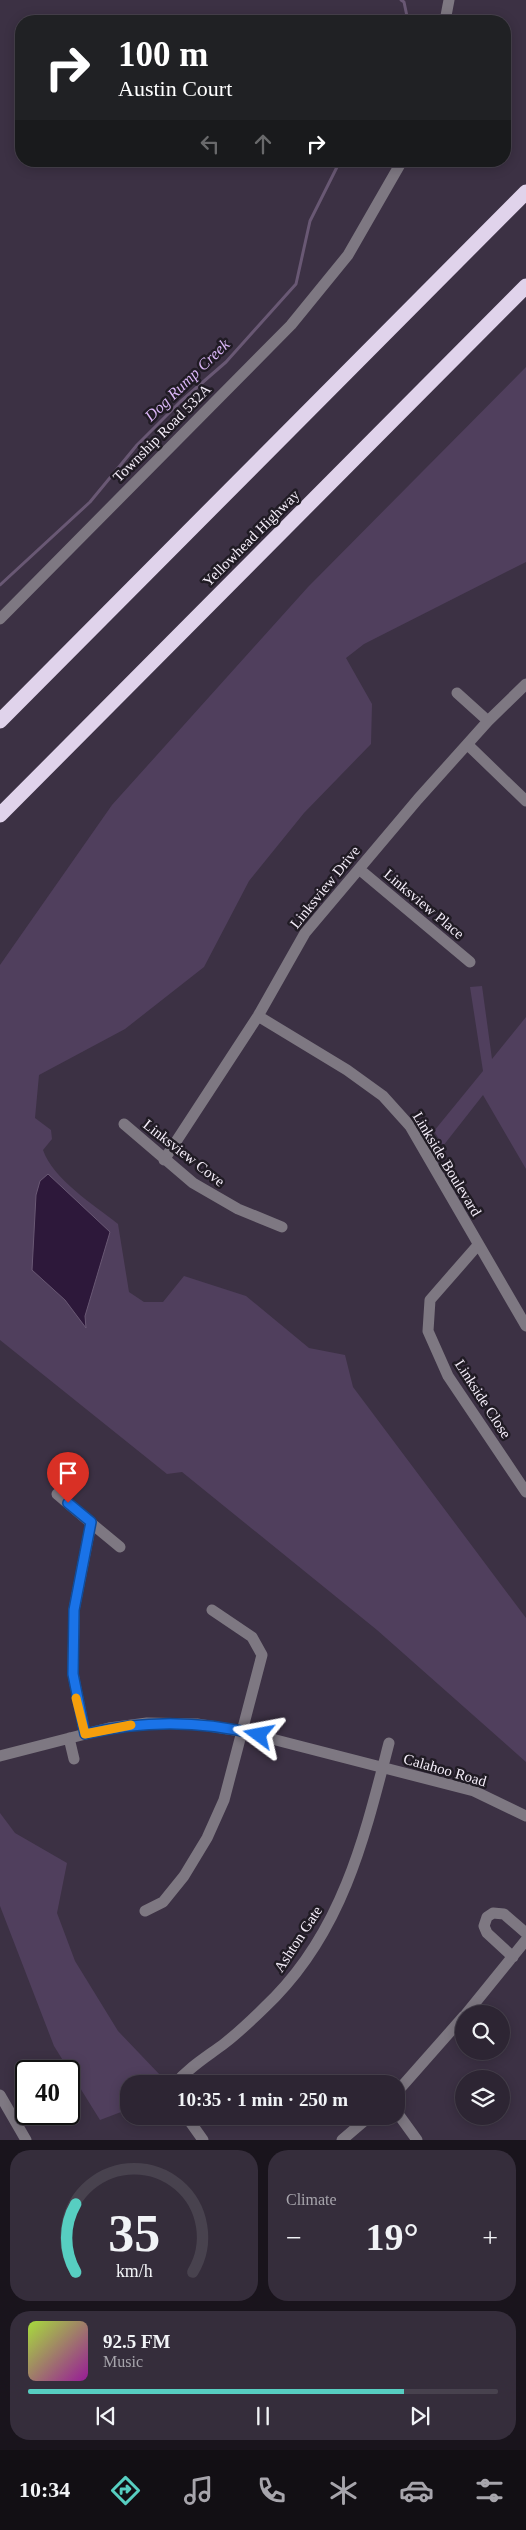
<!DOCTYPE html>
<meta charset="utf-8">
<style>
body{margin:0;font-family:Georgia,serif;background:#352d3b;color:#f1f3f6;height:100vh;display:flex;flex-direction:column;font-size:19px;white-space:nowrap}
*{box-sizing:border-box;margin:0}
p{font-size:16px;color:#a7a5ac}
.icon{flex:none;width:28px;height:28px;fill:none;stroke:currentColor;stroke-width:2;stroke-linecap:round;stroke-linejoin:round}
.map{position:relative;height:2140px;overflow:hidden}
.details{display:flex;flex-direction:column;gap:10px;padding:10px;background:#19141c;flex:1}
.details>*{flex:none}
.top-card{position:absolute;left:15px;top:15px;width:496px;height:152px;border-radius:20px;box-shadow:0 2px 12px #0003,0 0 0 1px #48424e;background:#202124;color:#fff;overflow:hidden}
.buttons{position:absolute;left:455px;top:2005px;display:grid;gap:10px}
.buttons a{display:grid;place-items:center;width:55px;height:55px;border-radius:50%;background:#2d2533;box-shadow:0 2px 12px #0003,0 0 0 1px #48424e;font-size:25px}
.speed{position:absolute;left:15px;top:2060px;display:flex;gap:10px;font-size:25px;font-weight:700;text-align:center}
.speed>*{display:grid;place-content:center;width:65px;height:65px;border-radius:50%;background:#2d2533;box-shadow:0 2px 12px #0003,0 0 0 1px #48424e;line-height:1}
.speed .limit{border:2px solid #111;border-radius:8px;background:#fff;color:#111}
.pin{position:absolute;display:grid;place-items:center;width:42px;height:42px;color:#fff;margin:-51px -21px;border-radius:50% 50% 50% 0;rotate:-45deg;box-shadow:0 0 5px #0007}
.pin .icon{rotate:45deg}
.me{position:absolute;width:55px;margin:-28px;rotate:283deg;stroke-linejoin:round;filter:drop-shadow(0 0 4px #0008)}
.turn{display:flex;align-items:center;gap:18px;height:105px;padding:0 20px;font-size:22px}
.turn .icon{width:65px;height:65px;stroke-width:2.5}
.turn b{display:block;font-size:35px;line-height:42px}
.lanes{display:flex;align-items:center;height:48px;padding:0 20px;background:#0003;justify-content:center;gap:25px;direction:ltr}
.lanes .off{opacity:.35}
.big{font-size:38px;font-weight:700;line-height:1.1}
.details .card{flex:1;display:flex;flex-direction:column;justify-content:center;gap:8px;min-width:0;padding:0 18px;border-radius:20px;background:#352d3b}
.details .dial{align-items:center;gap:0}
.dial svg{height:130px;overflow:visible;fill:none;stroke:#48424e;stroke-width:7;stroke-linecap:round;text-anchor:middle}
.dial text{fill:#f1f3f6;stroke:none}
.song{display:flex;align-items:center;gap:15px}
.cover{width:60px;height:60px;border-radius:8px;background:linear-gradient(135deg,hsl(80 70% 55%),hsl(300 70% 35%))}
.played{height:5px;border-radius:2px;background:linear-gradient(90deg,#57cec1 80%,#48424e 80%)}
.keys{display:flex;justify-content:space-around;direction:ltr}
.heat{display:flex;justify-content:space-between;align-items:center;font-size:28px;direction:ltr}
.details .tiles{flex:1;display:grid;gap:10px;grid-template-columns:1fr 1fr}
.card:last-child{grid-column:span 2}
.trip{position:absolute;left:120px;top:2075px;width:285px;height:50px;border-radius:20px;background:#2d2533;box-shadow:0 2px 12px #0003,0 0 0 1px #48424e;font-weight:700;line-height:50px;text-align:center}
.dock{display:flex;height:80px;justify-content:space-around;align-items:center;background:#120f14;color:#a7a5ac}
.dock .icon{width:35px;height:35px}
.dock .current{color:#57cec1}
.dock b{font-size:22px;color:#f1f3f6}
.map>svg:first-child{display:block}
.green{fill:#503f5d}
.water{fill:#2d183a;stroke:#695874}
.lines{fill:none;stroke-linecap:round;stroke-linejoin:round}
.stream{stroke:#695874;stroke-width:3}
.minor{stroke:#7e7882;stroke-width:11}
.highway{stroke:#e0d3eb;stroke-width:15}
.route-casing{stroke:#114b97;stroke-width:12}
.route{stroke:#1a73e8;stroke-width:9}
.slow{stroke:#f59e0b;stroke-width:9}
.labels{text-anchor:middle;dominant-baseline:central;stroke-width:5;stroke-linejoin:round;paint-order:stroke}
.street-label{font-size:15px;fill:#f5eefa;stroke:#201b24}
.water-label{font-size:16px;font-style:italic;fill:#dab6f7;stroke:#201b24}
</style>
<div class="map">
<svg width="526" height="2140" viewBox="0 0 526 2140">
<rect width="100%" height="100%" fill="#3c3144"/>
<path class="green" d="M526,367v195l-162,82 -18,14 26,46 -1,40 -67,69 -55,68 -45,86 -79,62 -86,46 -4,43 16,12 1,9 -9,11c10,29 51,55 75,74l11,68 15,10h19l21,-26 62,20 63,52 36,7 8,32 173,231v144l-149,-132 -195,-158 -15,2 -167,-134v-375l112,-160 196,-218z
M482,986l10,73 34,-42v152l-43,-74 -40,51 -9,-15 49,-60 -13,-84z
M0,1813l15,20 52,30 -10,50 18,48 43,70 43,45 -2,8h-30v25l-29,11 -46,-74 -54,-140z"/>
<path class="water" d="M48,1174l62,58 -25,84 1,12 -21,-28 -33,-30 4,-75 4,-14z"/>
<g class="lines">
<path class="stream" d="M401,0l3,2 4,19
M0,585l90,-83 47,-57 43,-43 46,-40 70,-78 14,-63 30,-60"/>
<path class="minor" d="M445,21l4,-21
M0,619l291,-294 57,-70 54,-94
M457,693l31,28
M468,745l58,56
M359,869l111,93
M258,1016l89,54 36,26 27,30 116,200
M124,1124l69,59 45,26 44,18
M164,1160l94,-144 47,-83 113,-134 70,-78 38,-37
M478,1245l-48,55 -2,31 20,45 78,116
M57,1494l34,29 -17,87 -1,64 12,60
M91,1523l29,24
M69,1738l5,21
M0,1756l109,-28 38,-5 50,1 44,7 233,60 52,25
M145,1911l18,-9 21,-26 23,-38 17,-38 38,-145 -10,-18 -40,-27
M513,1957l-26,-24 -3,-7 3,-9 6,-4 11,1 22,19
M466,2014l60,-74
M175,2084c14,-17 33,-28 50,-41 18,-14 34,-30 50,-46 69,-71 90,-162 114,-254
M396,2093l68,-77
M0,2095l26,45
M396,2111l21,29
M186,2116l17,24
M342,2140l28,-24"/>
<path class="highway" d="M0,721l526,-529
M0,815l526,-529"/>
</g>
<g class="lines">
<defs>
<path id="route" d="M68,1503l23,19 -17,88 -1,64 12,60c58,-14 115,-14 174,1"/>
</defs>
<use href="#route" class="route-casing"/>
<use href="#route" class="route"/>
<path class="slow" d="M76,1698l9,36 46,-9"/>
</g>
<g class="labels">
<g class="street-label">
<text transform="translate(162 433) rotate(-45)">Township Road 532A</text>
<text transform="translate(251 538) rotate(-45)">Yellowhead Highway</text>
<text transform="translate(325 887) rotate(-51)">Linksview Drive</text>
<text transform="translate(424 904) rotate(40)">Linksview Place</text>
<text transform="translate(184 1153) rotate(38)">Linksview Cove</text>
<text transform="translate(447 1164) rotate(59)">Linkside Boulevard</text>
<text transform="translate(483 1399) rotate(57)">Linkside Close</text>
<text transform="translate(445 1770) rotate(16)">Calahoo Road</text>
<text transform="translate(298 1939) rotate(-57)">Ashton Gate</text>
</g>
<g class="water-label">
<text transform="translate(187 380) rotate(-44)">Dog Rump Creek</text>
</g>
</g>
</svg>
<div class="buttons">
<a><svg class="icon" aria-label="search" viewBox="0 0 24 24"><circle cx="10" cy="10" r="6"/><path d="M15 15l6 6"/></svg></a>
<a><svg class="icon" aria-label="layers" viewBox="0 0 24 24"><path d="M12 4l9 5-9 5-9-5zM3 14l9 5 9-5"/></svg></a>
</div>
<div class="speed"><div class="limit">40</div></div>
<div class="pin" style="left:68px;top:1503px;background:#d93025"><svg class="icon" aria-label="arrive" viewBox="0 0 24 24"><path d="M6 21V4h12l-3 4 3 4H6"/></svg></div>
<svg class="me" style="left:259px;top:1735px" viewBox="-20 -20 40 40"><path d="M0-17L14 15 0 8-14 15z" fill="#1a73e8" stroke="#fff" stroke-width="4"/></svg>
<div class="trip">10:35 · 1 min · 250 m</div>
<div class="top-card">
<div class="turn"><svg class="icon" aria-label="right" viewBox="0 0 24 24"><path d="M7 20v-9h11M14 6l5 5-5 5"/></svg><div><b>100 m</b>Austin Court</div></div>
<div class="lanes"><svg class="icon off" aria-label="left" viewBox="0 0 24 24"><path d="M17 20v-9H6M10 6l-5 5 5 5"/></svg><svg class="icon off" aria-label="ahead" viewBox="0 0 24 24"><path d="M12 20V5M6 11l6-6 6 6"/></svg><svg class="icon" aria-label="right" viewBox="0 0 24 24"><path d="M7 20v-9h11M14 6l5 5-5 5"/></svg></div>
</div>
</div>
<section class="details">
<div class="tiles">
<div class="card dial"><svg viewBox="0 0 100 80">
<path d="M14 69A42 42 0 1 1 86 69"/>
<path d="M14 69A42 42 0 0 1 14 27" stroke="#57cec1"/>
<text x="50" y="56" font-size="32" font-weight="700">35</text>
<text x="50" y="72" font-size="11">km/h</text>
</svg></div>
<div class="card"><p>Climate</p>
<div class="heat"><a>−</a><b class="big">19°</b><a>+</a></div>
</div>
<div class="card">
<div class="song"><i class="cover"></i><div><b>92.5 FM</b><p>Music</p></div></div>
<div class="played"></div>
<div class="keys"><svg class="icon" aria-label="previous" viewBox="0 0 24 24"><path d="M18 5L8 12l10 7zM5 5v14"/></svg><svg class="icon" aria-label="pause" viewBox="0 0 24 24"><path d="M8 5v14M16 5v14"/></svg><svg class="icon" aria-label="next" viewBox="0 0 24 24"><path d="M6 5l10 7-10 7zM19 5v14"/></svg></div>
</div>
</div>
</section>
<nav class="dock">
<b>10:34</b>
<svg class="icon current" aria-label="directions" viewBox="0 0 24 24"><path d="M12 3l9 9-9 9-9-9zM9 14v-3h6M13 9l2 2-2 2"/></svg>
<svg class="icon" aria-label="music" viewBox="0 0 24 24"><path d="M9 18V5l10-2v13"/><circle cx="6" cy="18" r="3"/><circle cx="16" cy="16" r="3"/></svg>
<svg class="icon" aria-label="phone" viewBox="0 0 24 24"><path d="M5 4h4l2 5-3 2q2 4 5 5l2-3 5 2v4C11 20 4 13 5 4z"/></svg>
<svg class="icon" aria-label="climate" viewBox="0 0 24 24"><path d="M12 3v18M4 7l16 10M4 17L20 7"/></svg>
<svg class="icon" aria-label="car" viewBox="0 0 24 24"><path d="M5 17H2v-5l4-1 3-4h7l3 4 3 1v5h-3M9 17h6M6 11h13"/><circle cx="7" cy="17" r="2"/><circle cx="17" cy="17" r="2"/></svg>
<svg class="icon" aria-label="filters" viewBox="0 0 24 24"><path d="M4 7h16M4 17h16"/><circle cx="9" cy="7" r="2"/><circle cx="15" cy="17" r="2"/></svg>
</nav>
